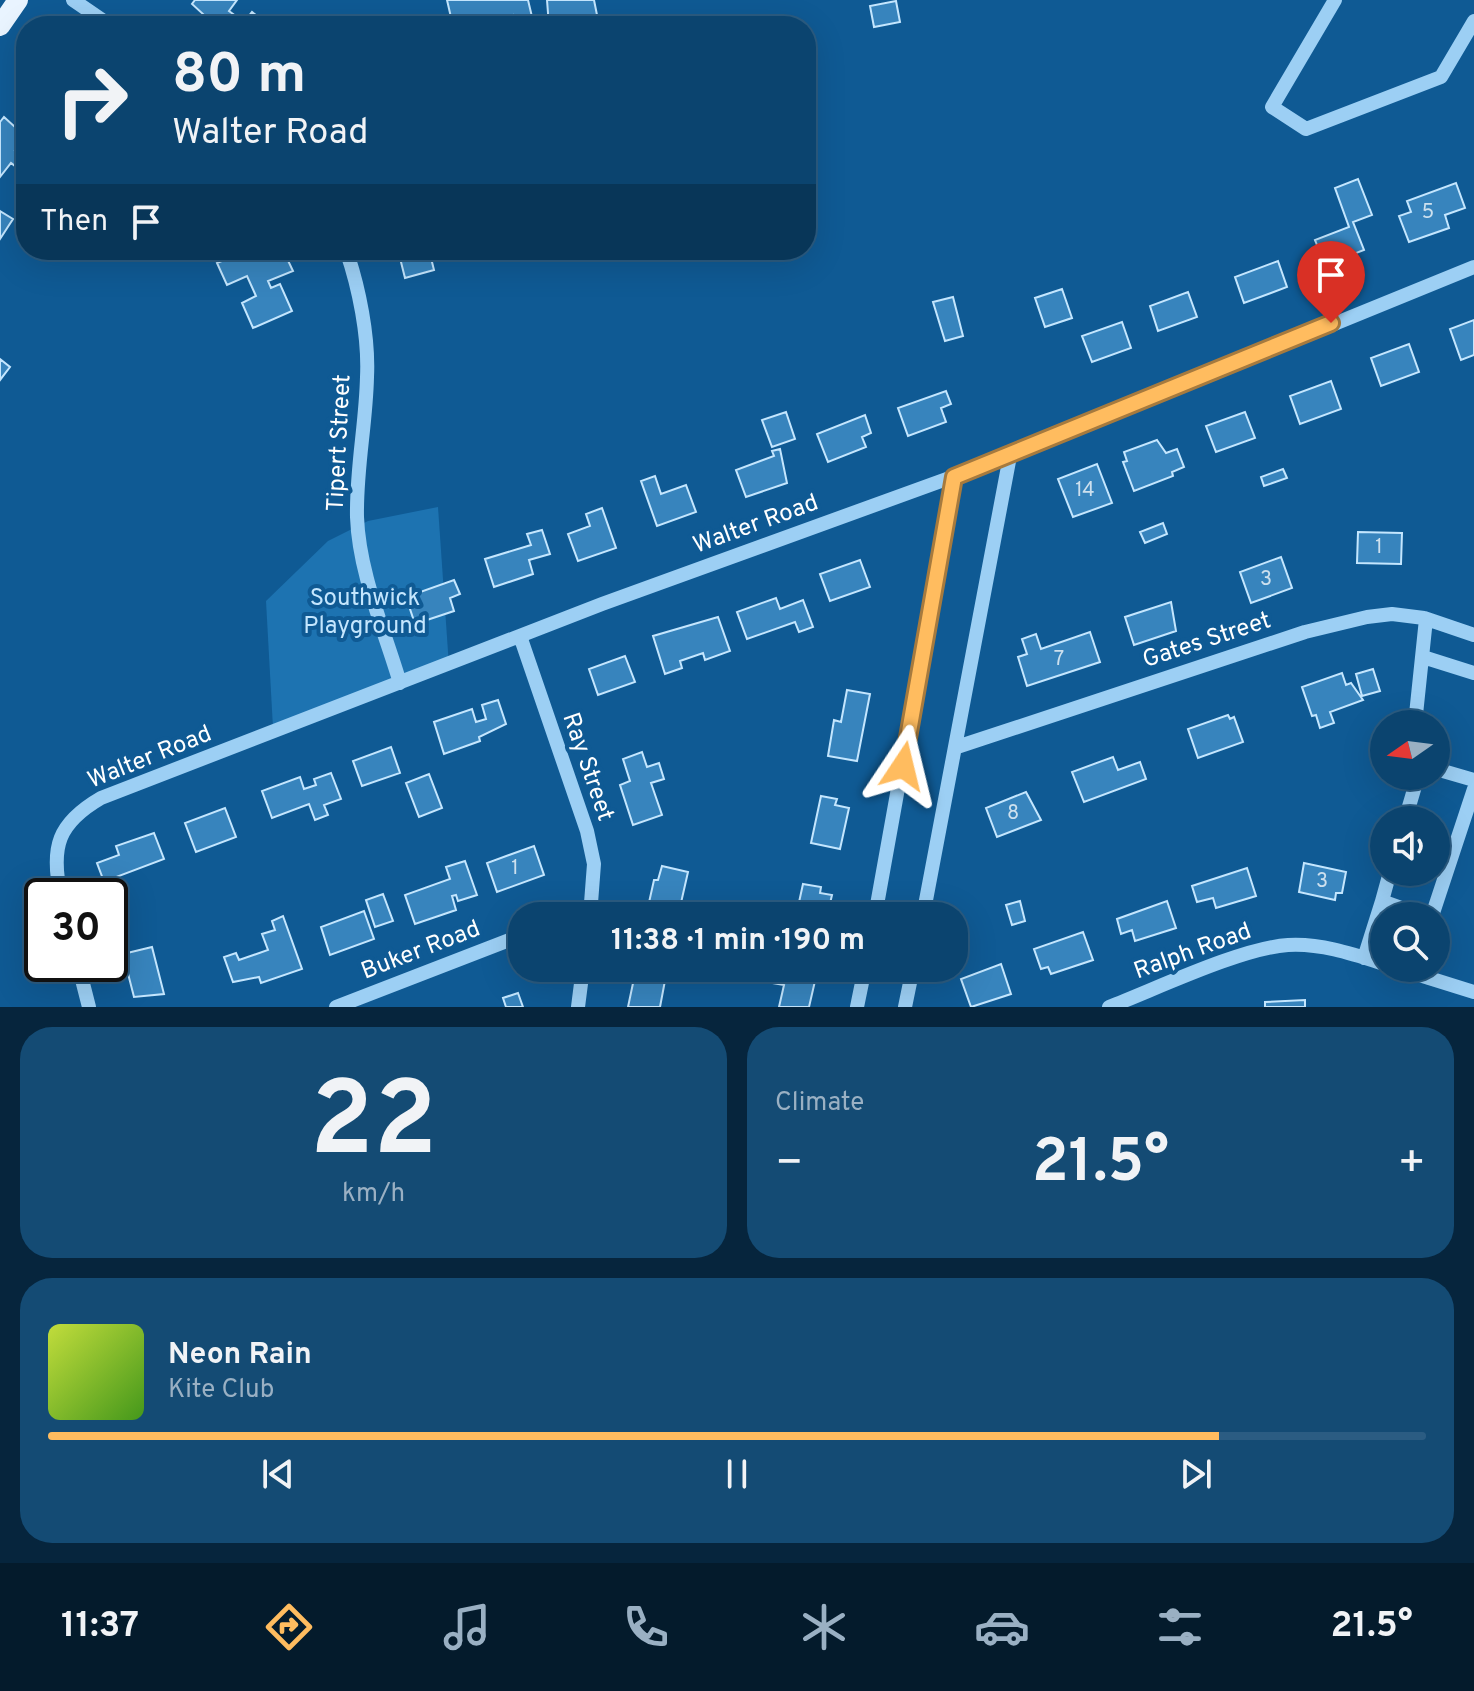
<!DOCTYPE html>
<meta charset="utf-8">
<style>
body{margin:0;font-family:Overpass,sans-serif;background:#144b74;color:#f1f3f6;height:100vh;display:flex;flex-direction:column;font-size:30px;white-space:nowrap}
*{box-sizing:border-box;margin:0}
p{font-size:26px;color:#9ab0c3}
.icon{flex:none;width:44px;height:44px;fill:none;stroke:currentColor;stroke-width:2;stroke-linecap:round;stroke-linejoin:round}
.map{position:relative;height:1007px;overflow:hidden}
.drawer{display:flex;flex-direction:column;gap:20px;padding:20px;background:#06253d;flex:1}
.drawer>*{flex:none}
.top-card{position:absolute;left:16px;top:16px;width:800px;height:244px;border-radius:32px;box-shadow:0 8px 32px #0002,0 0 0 2px #2b5c82;background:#0b446f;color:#f1f3f6;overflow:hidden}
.needle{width:52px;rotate:256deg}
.controls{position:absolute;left:1370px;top:710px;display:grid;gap:16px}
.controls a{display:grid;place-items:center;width:80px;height:80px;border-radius:50%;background:#0b446f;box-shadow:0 8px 32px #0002,0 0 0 2px #2b5c82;font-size:40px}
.speed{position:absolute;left:24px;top:878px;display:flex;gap:16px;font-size:40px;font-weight:700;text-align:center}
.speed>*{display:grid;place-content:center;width:104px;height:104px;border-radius:50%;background:#0b446f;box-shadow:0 8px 32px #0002,0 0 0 2px #2b5c82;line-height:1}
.speed .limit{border:4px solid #111;border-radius:12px;background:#fff;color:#111}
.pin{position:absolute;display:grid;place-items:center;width:68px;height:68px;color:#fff;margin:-82px -34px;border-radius:50% 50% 50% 0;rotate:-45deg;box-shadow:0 0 8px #0007}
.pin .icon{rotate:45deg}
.me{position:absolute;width:88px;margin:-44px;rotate:10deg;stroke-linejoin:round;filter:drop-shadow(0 0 6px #0008)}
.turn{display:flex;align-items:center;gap:28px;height:168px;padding:0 24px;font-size:36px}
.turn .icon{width:104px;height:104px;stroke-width:2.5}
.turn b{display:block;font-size:56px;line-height:68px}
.then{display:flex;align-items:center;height:76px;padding:0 24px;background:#0003;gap:16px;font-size:30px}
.big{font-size:60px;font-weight:700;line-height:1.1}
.drawer .widget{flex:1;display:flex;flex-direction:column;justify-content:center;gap:12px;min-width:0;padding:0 28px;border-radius:32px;background:#144b74}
.drawer .dial{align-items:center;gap:0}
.dial b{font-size:104px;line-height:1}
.song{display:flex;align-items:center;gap:24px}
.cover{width:96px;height:96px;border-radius:12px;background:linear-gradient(135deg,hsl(70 70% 55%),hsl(100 70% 35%))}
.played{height:8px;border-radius:4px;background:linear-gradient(90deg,#ffbc5f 85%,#2b5c82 85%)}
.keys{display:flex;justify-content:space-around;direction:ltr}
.heat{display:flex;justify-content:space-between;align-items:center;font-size:44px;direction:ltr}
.drawer .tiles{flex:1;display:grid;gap:20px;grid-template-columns:1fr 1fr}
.widget:last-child{grid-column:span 2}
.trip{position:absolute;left:508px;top:902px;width:460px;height:80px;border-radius:32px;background:#0b446f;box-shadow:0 8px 32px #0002,0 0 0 2px #2b5c82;font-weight:700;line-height:80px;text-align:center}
.tab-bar{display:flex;height:128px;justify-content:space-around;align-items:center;background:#041b2c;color:#9ab0c3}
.tab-bar .icon{width:56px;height:56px}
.tab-bar .current{color:#ffbc5f}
.tab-bar b{font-size:36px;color:#f1f3f6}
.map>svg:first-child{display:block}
.green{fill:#1d73b1}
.building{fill:#3784bd;stroke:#c4e6fe;stroke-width:2}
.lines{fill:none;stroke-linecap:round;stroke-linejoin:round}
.minor{stroke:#9ccff4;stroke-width:14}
.major{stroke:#e9f4ff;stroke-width:20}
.route-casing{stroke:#a67a3e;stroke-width:20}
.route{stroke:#ffbc5f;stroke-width:14}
.labels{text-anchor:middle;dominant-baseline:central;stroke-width:8;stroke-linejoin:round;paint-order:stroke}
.number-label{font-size:20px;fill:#cde0ee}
.street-label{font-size:24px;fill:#fff;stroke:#0f5a94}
.park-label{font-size:24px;fill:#c4e6fe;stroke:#0f5a94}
</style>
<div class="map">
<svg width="1474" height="1007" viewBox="0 0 1474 1007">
<rect width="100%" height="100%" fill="#0f5a94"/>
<path class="green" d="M438,507l11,159 -176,62 -7,-127 62,-60 40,-20z"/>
<path class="building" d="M195,0h42l-8,11 15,11 8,-10 15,12 -51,2 -24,-22z
M447,0h81l5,21 -18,4 -2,-10 -60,11z
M547,0h47l3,15 -25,5 2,6h-25z
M896,1l4,21 -26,5 -4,-21z
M4,117l22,20 -11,13 8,6 -8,10 -4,-3 -11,14v-55z
M1358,179l14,36 -19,7 11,28 -39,15 -10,-25 34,-13 -14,-39z
M1456,183l9,25 -20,7 4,13 -40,14 -10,-26 12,-4 -4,-11z
M0,211l13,8 -13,20z
M248,250h35l10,21 -25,10 3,7 9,-4 12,27 -39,17 -11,-25 14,-7 -9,-20 -20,9 -10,-22z
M398,250h31l5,20 -29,8z
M1278,261l9,26 -43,16 -9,-26z
M1062,289l10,29 -27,9 -10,-29z
M1188,292l9,25 -39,14 -8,-25z
M953,297l10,39 -18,5 -12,-39z
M1474,320v35l-13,5 -11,-31z
M1122,322l9,26 -39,14 -10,-26z
M1409,344l10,28 -38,14 -10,-28z
M0,359l10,8 -10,13z
M1331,381l10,28 -41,15 -10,-28z
M946,391l5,13 -10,4 5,14 -38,14 -10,-28z
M786,412l9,27 -23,8 -10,-27z
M1245,412l10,26 -39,14 -10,-26z
M865,415l6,18 -9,4 4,10 -38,15 -11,-28z
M1157,440l9,13 11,-4 7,18 -12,5 1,4 -39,15 -11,-29 4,-1 -3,-9z
M780,449l7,34 -41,14 -10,-27 38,-14 -2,-5z
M1097,464l15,39 -39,14 -15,-38z
M1283,469l4,9 -23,8 -3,-9z
M655,476l6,18 25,-9 10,27 -39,14 -16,-45z
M602,508l14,40 -38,13 -10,-27 22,-8 -4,-12z
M1163,523l4,11 -22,9 -5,-11z
M542,530l8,24 -21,6 4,14 -39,13 -9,-28 46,-14 -4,-11z
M1358,532l44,1 -1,31 -44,-1z
M1281,557l11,31 -41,15 -11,-31z
M860,560l10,27 -40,14 -10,-27z
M454,580l6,14 -10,4 4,13 -39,13 -9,-27z
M776,598l4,11 23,-9 10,27 -14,5 -4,-10 -48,17 -10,-27z
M1171,602l5,29 -42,14 -9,-28z
M718,617l12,34 -25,9 -2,-7 -23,8 2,7 -17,6 -12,-38z
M1090,632l10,30 -73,24 -9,-29 9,-3 -5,-15 14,-5 5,15z
M625,656l10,26 -37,13 -9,-26z
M1373,669l7,22 -18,5 -6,-22z
M1342,673l4,12 5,-2 12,17 -33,12 4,11 -14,5 -4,-13 -4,1 -10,-29z
M847,690l23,4 -13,67 -29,-5 6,-36 7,2z
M498,700l8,24 -27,13 1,4 -36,13 -10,-32 38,-13 4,13 10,-3 -4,-14z
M1228,715l2,4 4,-2 9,25 -45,16 -10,-29z
M391,747l9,26 -38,13 -9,-25z
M642,752l5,15 12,-4 5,16 -13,4 11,32 -29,10 -13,-40 10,-4 -7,-22z
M1113,757l5,13 22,-8 6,17 -62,23 -12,-30z
M331,773l10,26 -17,6 4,10 -13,5 -6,-16 -37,14 -10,-27 38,-14 4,12 12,-4 -2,-6z
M429,774l13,34 -23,9 -13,-34z
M1026,792l15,28 -44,17 -11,-29z
M821,796l16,3 -2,6 14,3 -9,41 -29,-6z
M225,808l11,29 -40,15 -11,-29z
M154,833l10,26 -48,18 2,6 -12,4 -9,-24 22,-8 -3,-9z
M534,846l10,29 -47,17 -10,-29z
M465,861l12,34 -19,6 -2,-6 -4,1 4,14 -41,14 -10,-29 45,-16 -4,-12z
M1304,863l42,9 -4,21h-6l-1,7 -36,-8z
M662,866l26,6 -10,44h-32l8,-36h4z
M1247,868l9,28 -40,12 -3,-10 -16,4 -5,-16z
M803,884l18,3 -1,6 12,2 -5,21h-31z
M383,894l10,27 -18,6 -9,-27z
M1020,901l5,20 -13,4 -6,-20z
M1167,901l9,27 -41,13 -3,-11 -11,4 -4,-15z
M364,911l10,28 -44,16 -9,-28z
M283,916l19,53 -41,14 -2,-6 -26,5 -9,-25 12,-4 3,7 29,-10 -6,-16 13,-4 -3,-9z
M1083,932l10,28 -42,14 -3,-7 -7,2 -7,-20z
M152,947l12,47 -30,3 -11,-43z
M1001,964l10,30 -40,13 -10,-28z
M646,968h26l-5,2 -7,37h-32l8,-38z
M775,968h34l-2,11 8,2 -6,26h-30l5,-22 -12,-2z
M518,993l5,14h-17l-3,-9z
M1305,1000v7h-40v-5z"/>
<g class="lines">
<path class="minor" d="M73,0l38,26
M1335,0l-63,107 34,22 135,-52 33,-56
M346,250c13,37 23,87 21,127 -1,47 -11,92 -10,140 2,56 27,112 43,166
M520,636l67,195 7,33 -4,52
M1423,657l51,16
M1415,724l11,-105
M957,747l348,-115 62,-15 25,-3 32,4 50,17
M1436,769l38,11
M1405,820l13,-44
M61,896c-11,-49 -3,-73 40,-98l501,-194 408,-148 464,-189
M1382,901l8,-29
M571,916l19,-7
M875,916l79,-439
M923,916l87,-460
M1432,916l42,-127
M1364,958l18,-57 42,15
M78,964l11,43
M1397,968l77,24
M336,1007l186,-72
M578,1007l5,-39
M857,1007l8,-39
M905,1007l8,-39
M1109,1007c47,-18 132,-59 179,-62 33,-2 65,9 96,19"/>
<path class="major" d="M0,26l18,-26"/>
</g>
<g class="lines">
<defs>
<path id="route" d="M903,766l51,-289 377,-154"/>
</defs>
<use href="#route" class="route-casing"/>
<use href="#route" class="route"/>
</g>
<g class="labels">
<g class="number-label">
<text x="1428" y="213">5</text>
<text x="1085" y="491">14</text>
<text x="1379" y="548">1</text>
<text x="1266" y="580">3</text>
<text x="1059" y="660">7</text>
<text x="1013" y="814">8</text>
<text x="515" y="869">1</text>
<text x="1322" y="882">3</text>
</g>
<g class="street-label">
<text transform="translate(340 443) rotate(-87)">Tipert Street</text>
<text transform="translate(756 525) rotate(-20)">Walter Road</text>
<text transform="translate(1207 641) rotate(-18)">Gates Street</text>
<text transform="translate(150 758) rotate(-22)">Walter Road</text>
<text transform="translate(587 767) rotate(71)">Ray Street</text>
<text transform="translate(421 951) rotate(-21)">Buker Road</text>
<text transform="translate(1193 952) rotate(-20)">Ralph Road</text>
</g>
<g class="park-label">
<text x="365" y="599">Southwick<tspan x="365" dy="28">Playground</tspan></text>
</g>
</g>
</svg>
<div class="controls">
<a><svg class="needle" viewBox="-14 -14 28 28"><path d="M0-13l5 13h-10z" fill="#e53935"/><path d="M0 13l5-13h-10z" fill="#9ab0c3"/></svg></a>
<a><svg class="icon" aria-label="sound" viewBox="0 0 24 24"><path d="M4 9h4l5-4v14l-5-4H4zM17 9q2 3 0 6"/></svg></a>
<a><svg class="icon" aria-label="search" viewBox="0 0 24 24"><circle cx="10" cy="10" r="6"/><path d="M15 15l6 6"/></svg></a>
</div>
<div class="speed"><div class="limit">30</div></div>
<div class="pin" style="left:1331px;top:323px;background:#d93025"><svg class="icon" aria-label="arrive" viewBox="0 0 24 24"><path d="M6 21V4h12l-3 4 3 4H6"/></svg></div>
<svg class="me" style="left:903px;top:766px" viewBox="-20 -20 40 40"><path d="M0-17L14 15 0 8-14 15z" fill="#ffbc5f" stroke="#fff" stroke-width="4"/></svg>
<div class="trip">11:38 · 1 min · 190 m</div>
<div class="top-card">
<div class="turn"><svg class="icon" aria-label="right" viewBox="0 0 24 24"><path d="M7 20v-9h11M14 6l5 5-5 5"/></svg><div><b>80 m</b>Walter Road</div></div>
<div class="then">Then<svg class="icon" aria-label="arrive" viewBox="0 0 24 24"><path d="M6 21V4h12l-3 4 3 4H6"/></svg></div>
</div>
</div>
<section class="drawer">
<div class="tiles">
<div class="widget dial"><b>22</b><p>km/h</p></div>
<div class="widget"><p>Climate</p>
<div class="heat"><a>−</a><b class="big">21.5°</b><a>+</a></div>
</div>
<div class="widget">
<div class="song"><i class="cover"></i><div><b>Neon Rain</b><p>Kite Club</p></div></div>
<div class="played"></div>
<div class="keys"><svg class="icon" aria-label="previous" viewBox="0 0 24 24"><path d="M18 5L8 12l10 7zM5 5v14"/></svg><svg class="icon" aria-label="pause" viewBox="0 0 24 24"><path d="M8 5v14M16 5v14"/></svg><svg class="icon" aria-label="next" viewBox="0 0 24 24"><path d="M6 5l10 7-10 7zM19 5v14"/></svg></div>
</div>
</div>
</section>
<nav class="tab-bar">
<b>11:37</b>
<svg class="icon current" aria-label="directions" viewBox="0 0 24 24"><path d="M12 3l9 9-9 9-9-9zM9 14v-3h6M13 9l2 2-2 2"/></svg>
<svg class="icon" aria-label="music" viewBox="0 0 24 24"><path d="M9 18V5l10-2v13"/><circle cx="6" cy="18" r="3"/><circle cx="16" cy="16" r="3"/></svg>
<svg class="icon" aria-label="phone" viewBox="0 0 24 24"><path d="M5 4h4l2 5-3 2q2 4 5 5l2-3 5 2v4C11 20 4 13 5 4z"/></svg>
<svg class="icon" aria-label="climate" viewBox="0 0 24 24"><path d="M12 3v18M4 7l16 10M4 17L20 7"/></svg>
<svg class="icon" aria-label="car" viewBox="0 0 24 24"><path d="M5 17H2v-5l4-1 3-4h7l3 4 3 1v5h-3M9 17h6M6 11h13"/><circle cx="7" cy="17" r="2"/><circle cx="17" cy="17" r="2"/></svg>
<svg class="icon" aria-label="filters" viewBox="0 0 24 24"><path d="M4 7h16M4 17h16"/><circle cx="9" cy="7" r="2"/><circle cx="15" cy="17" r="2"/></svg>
<b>21.5°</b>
</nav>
